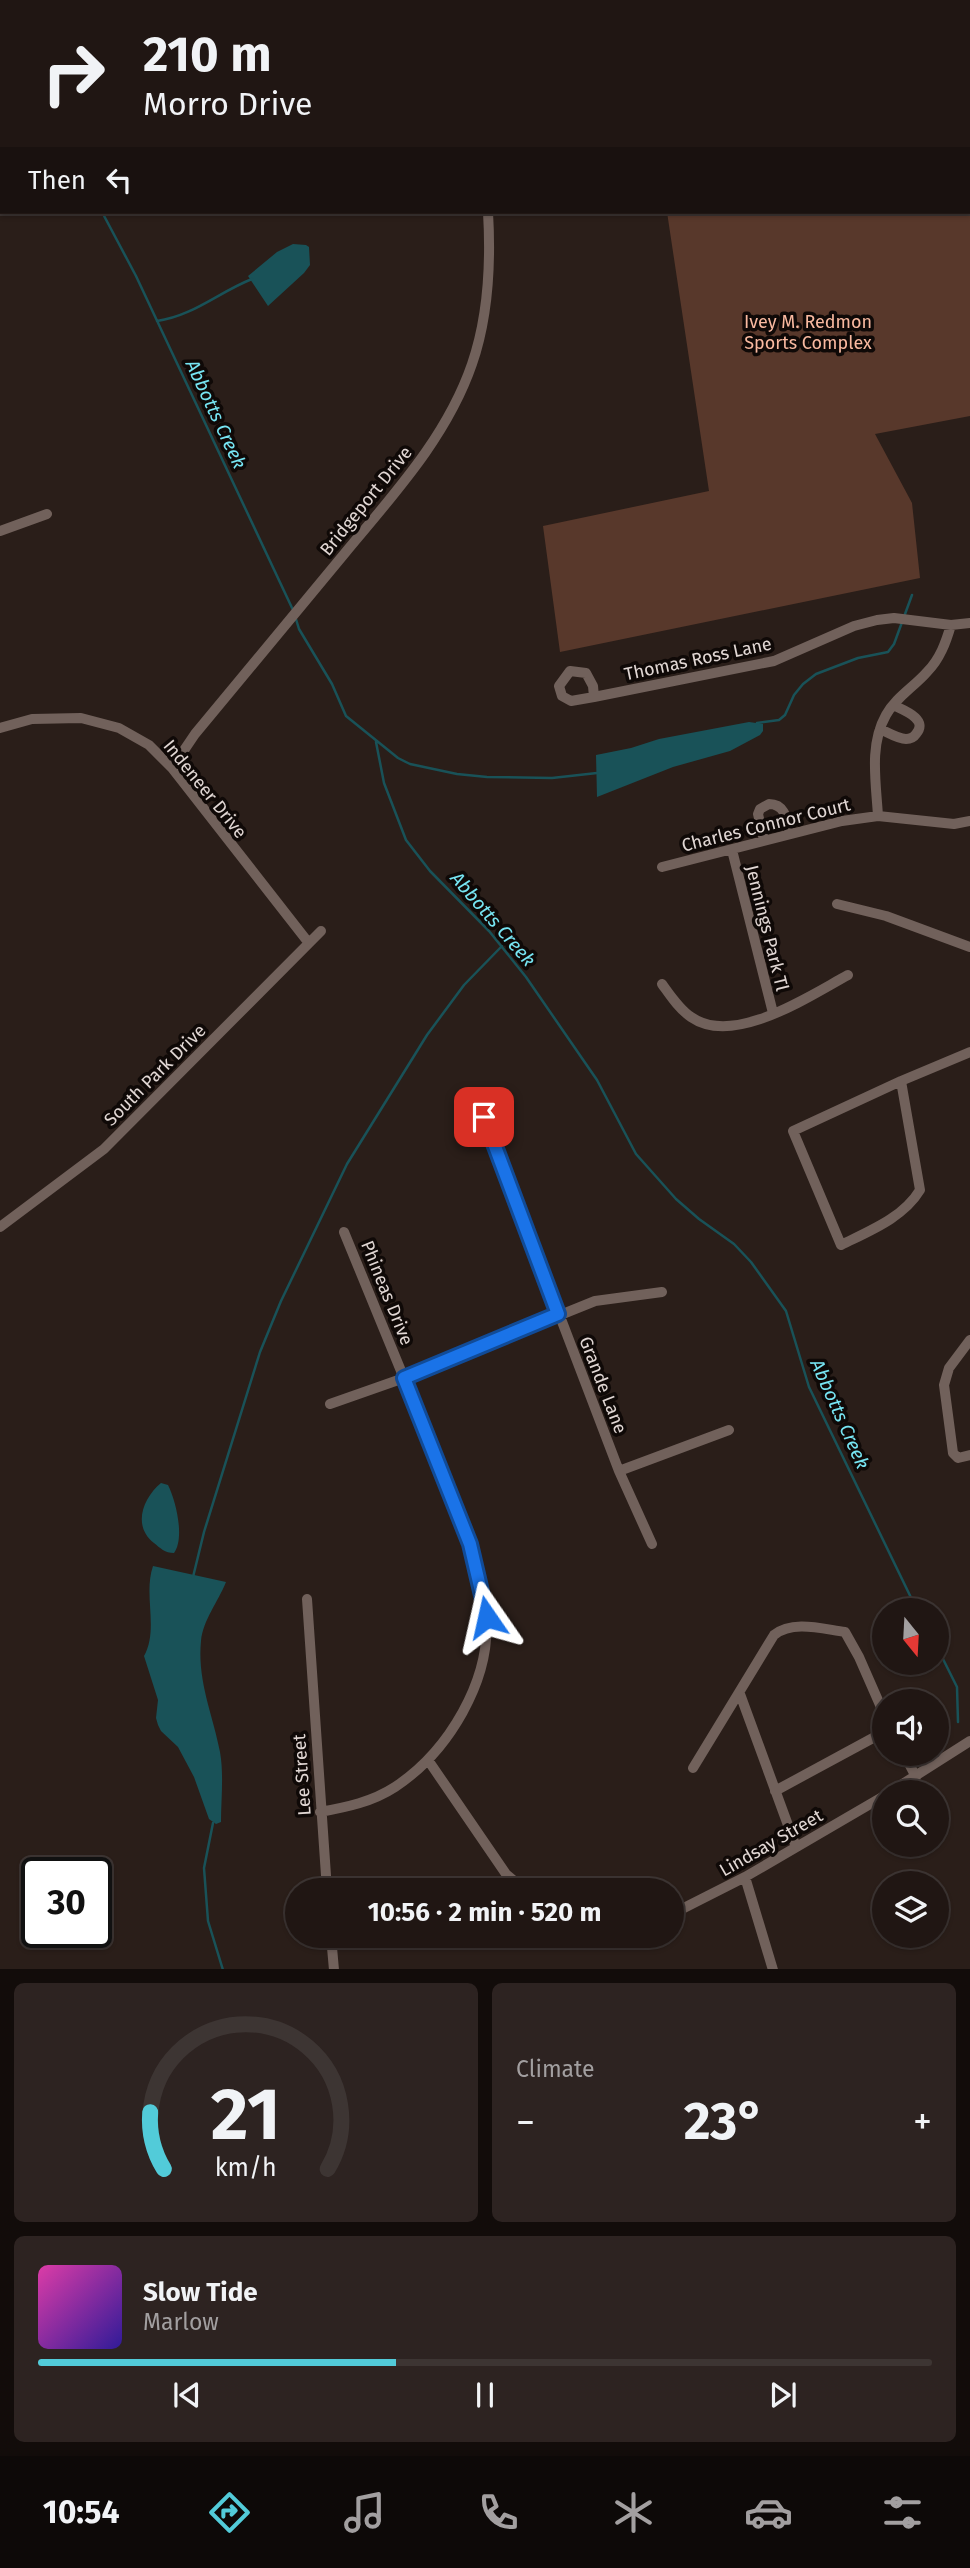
<!DOCTYPE html>
<meta charset="utf-8">
<style>
body{margin:0;font-family:"Fira Sans",sans-serif;background:#2d2321;color:#f1f3f6;height:100vh;display:flex;flex-direction:column;font-size:26px;white-space:nowrap}
*{box-sizing:border-box;margin:0}
p{font-size:23px;color:#a29fa0}
.icon{flex:none;width:38px;height:38px;fill:none;stroke:currentColor;stroke-width:2;stroke-linecap:round;stroke-linejoin:round}
.map{position:relative;height:1969px;overflow:hidden}
.side{display:flex;flex-direction:column;gap:14px;padding:14px;background:#120c0a;flex:1}
.side>*{flex:none}
.top-card{position:absolute;left:0px;top:0px;width:971px;height:214px;box-shadow:0 2px 5px #0004,0 0 0 2px #3d3533;background:#201613;color:#f1f3f6;overflow:hidden}
.needle{width:46px;rotate:162deg}
.fabs{position:absolute;left:872px;top:1598px;display:grid;gap:14px}
.fabs a{display:grid;place-items:center;width:77px;height:77px;border-radius:50%;background:#201613;box-shadow:0 2px 5px #0004,0 0 0 2px #3d3533;font-size:35px}
.speed{position:absolute;left:21px;top:1857px;display:flex;gap:14px;font-size:35px;font-weight:700;text-align:center}
.speed>*{display:grid;place-content:center;width:91px;height:91px;border-radius:50%;background:#201613;box-shadow:0 2px 5px #0004,0 0 0 2px #3d3533;line-height:1}
.speed .limit{border:4px solid #111;border-radius:10px;background:#fff;color:#111}
.pin{position:absolute;display:grid;place-items:center;width:60px;height:60px;color:#fff;margin:-30px;border-radius:14px;box-shadow:0 4px 10px #0006}
.me{position:absolute;width:77px;margin:-38px;rotate:349deg;stroke-linejoin:round;filter:drop-shadow(0 0 5px #0008)}
.turn{display:flex;align-items:center;gap:24px;height:147px;padding:0 28px;font-size:32px}
.turn .icon{width:91px;height:91px;stroke-width:2.5}
.turn b{display:block;font-size:49px;line-height:60px}
.then{display:flex;align-items:center;height:66px;padding:0 28px;background:#0003;gap:14px;font-size:26px}
.big{font-size:52px;font-weight:700;line-height:1.1}
.side .widget{flex:1;display:flex;flex-direction:column;justify-content:center;gap:10px;min-width:0;padding:0 24px;border-radius:10px;background:#2d2321}
.side .dial{align-items:center;gap:0}
.dial svg{height:182px;overflow:visible;fill:none;stroke:#3d3533;stroke-width:7;stroke-linecap:round;text-anchor:middle}
.dial text{fill:#f1f3f6;stroke:none}
.song{display:flex;align-items:center;gap:21px}
.cover{width:84px;height:84px;border-radius:10px;background:linear-gradient(135deg,hsl(320 70% 55%),hsl(250 70% 35%))}
.played{height:7px;border-radius:4px;background:linear-gradient(90deg,#52cbd9 40%,#3d3533 40%)}
.keys{display:flex;justify-content:space-around;direction:ltr}
.heat{display:flex;justify-content:space-between;align-items:center;font-size:38px;direction:ltr}
.side .tiles{flex:1;display:grid;gap:14px;grid-template-columns:1fr 1fr}
.widget:last-child{grid-column:span 2}
.trip{position:absolute;left:285px;top:1878px;width:399px;height:70px;border-radius:35px;background:#201613;box-shadow:0 2px 5px #0004,0 0 0 2px #3d3533;font-weight:700;line-height:70px;text-align:center}
.dock{display:flex;height:112px;justify-content:space-around;align-items:center;background:#0d0908;color:#a29fa0}
.dock .icon{width:49px;height:49px}
.dock .active{color:#52cbd9}
.dock b{font-size:32px;color:#f1f3f6}
.map>svg:first-child{display:block}
.green{fill:#58382b}
.water{fill:#195258}
.lines{fill:none;stroke-linecap:round;stroke-linejoin:round}
.stream{stroke:#195258;stroke-width:2.5}
.street{stroke:#71615b;stroke-width:10}
.secondary{stroke:#90614e;stroke-width:14}
.route-casing{stroke:#114b97;stroke-width:18}
.route{stroke:#1a73e8;stroke-width:12}
.labels{text-anchor:middle;dominant-baseline:central;stroke-width:7;stroke-linejoin:round;paint-order:stroke}
.park-label{font-size:18px;fill:#f9b9a0;stroke:#0f0907}
.street-label{font-size:18px;fill:#e1d7d4;stroke:#0f0907}
.water-label{font-size:19px;font-style:italic;fill:#77e5f3;stroke:#0f0907}
</style>
<div class="map">
<svg width="970" height="1970" viewBox="0 0 970 1970">
<rect width="100%" height="100%" fill="#2a1e19"/>
<path class="green" d="M762,0h208v416l-95,18 37,69 8,75 -360,74 -17,-126 166,-35 -42,-279h303v-210z"/>
<path class="water" d="M293,244l13,1 3,2 1,18 -6,8 -36,33 -20,-30 29,-24z
M749,722l14,2v7l-3,4 -30,16 -57,16 -76,30 -1,-42 35,-7 28,-9z
M161,1483l7,2c8,16 17,53 6,68 -9,0 -14,-5 -20,-10 -22,-17 -11,-45 7,-60z
M153,1566l73,16c-8,20 -23,38 -25,59 -4,40 12,74 19,111 4,22 1,48 1,70l-5,2 -7,-5 -15,-42 -16,-30 -17,-16 -3,-6 -2,-7 2,-18 -14,-44c15,-27 -1,-61 9,-90z"/>
<g class="lines">
<path class="stream" d="M0,70l2,1
M102,212l34,64 157,334
M157,321c36,-5 62,-29 95,-42
M295,616l4,13 33,55 14,32 52,42 12,6 47,10 30,3 65,1 45,-5
M757,723l22,-3 6,-5 9,-20 9,-11 13,-10 42,-16 30,-6 6,-8 18,-49
M376,742l8,41 22,57 24,31 59,60 37,46 71,103 39,74 40,45 23,20 35,25 17,18 35,49 23,76 108,223
M193,1577l11,-45 56,-180 21,-51 66,-137 80,-129 37,-50 38,-39
M936,1645l21,42 1,35
M213,1823l-9,45 4,53 15,49"/>
<path class="street" d="M467,0v2
M762,0l1,2
M174,2l1,-2
M0,531l47,-17
M594,697l-1,-11 -7,-13 -16,-2 -11,15 3,10 9,5 23,-4 180,-36 80,-35 23,-6 17,-2 57,7 19,-2
M0,728l32,-9 49,-1 38,10 30,17 23,23 136,174
M880,729c7,3 18,10 26,10 4,0 8,-2 10,-5 13,-15 -13,-24 -23,-29
M172,768l23,-34c50,-61 100,-121 150,-181 48,-58 102,-116 127,-189 17,-49 19,-101 16,-152
M878,816c-2,-34 -9,-71 8,-101 10,-18 28,-28 41,-43 13,-13 19,-30 24,-47
M764,840l-6,-26 2,-5 9,-5c17,0 18,17 21,30
M732,850l41,163
M662,867l180,-46 36,-5 76,8 16,-3
M837,904l49,12 84,31
M662,984c8,11 17,25 29,33 43,30 118,-21 157,-42
M901,1081l19,109c-17,28 -51,41 -79,55l-48,-114z
M901,1081l69,-29
M484,1117l135,354 33,73
M0,1227l104,-78 217,-218
M970,1340l-21,28 -5,17 9,68 5,5 12,-3
M330,1404l74,-26 191,-77 67,-9
M619,1471l110,-41
M307,1599l20,291
M740,1694l56,153
M904,1754l12,23
M428,1760l78,114 19,16
M693,1768l81,-133c19,-15 48,-6 71,-3l14,25 25,57
M775,1791l109,-59
M890,1792l80,-51
M320,1812c27,-5 52,-10 75,-25 53,-35 97,-107 91,-172 -5,-59 -33,-117 -55,-171 -29,-71 -58,-142 -87,-212
M745,1877l28,93
M672,1914l73,-37 139,-81
M331,1936l3,34"/>
<path class="secondary" d="M0,128h2"/>
</g>
<g class="lines">
<defs>
<path id="route" d="M484,1117l74,197 -154,64 66,166 17,73"/>
</defs>
<use href="#route" class="route-casing"/>
<use href="#route" class="route"/>
</g>
<g class="labels">
<g class="park-label">
<text x="808" y="322">Ivey M. Redmon<tspan x="808" dy="21">Sports Complex</tspan></text>
</g>
<g class="street-label">
<text transform="translate(366 501) rotate(-51)">Bridgeport Drive</text>
<text transform="translate(698 659) rotate(-12)">Thomas Ross Lane</text>
<text transform="translate(205 789) rotate(51)">Indeneer Drive</text>
<text transform="translate(766 825) rotate(-14)">Charles Connor Court</text>
<text transform="translate(767 928) rotate(76)">Jennings Park Tl</text>
<text transform="translate(155 1075) rotate(-45)">South Park Drive</text>
<text transform="translate(387 1293) rotate(68)">Phineas Drive</text>
<text transform="translate(603 1385) rotate(69)">Grande Lane</text>
<text transform="translate(302 1775) rotate(-94)">Lee Street</text>
<text transform="translate(771 1843) rotate(-30)">Lindsay Street</text>
</g>
<g class="water-label">
<text transform="translate(216 414) rotate(65)">Abbotts Creek</text>
<text transform="translate(493 919) rotate(49)">Abbotts Creek</text>
<text transform="translate(840 1414) rotate(66)">Abbotts Creek</text>
</g>
</g>
</svg>
<div class="fabs">
<a><svg class="needle" viewBox="-14 -14 28 28"><path d="M0-13l5 13h-10z" fill="#e53935"/><path d="M0 13l5-13h-10z" fill="#a29fa0"/></svg></a>
<a><svg class="icon" aria-label="sound" viewBox="0 0 24 24"><path d="M4 9h4l5-4v14l-5-4H4zM17 9q2 3 0 6"/></svg></a>
<a><svg class="icon" aria-label="search" viewBox="0 0 24 24"><circle cx="10" cy="10" r="6"/><path d="M15 15l6 6"/></svg></a>
<a><svg class="icon" aria-label="layers" viewBox="0 0 24 24"><path d="M12 4l9 5-9 5-9-5zM3 14l9 5 9-5"/></svg></a>
</div>
<div class="speed"><div class="limit">30</div></div>
<div class="pin" style="left:484px;top:1117px;background:#d93025"><svg class="icon" aria-label="arrive" viewBox="0 0 24 24"><path d="M6 21V4h12l-3 4 3 4H6"/></svg></div>
<svg class="me" style="left:487px;top:1617px" viewBox="-20 -20 40 40"><path d="M0-17L14 15 0 8-14 15z" fill="#1a73e8" stroke="#fff" stroke-width="4"/></svg>
<div class="trip">10:56 · 2 min · 520 m</div>
<div class="top-card">
<div class="turn"><svg class="icon" aria-label="right" viewBox="0 0 24 24"><path d="M7 20v-9h11M14 6l5 5-5 5"/></svg><div><b>210 m</b>Morro Drive</div></div>
<div class="then">Then<svg class="icon" aria-label="left" viewBox="0 0 24 24"><path d="M17 20v-9H6M10 6l-5 5 5 5"/></svg></div>
</div>
</div>
<section class="side">
<div class="tiles">
<div class="widget dial"><svg viewBox="0 0 100 80">
<path d="M14 69A42 42 0 1 1 86 69"/>
<path d="M14 69A42 42 0 0 1 8 44" stroke="#52cbd9"/>
<text x="50" y="56" font-size="32" font-weight="700">21</text>
<text x="50" y="72" font-size="11">km/h</text>
</svg></div>
<div class="widget"><p>Climate</p>
<div class="heat"><a>−</a><b class="big">23°</b><a>+</a></div>
</div>
<div class="widget">
<div class="song"><i class="cover"></i><div><b>Slow Tide</b><p>Marlow</p></div></div>
<div class="played"></div>
<div class="keys"><svg class="icon" aria-label="previous" viewBox="0 0 24 24"><path d="M18 5L8 12l10 7zM5 5v14"/></svg><svg class="icon" aria-label="pause" viewBox="0 0 24 24"><path d="M8 5v14M16 5v14"/></svg><svg class="icon" aria-label="next" viewBox="0 0 24 24"><path d="M6 5l10 7-10 7zM19 5v14"/></svg></div>
</div>
</div>
</section>
<nav class="dock">
<b>10:54</b>
<svg class="icon active" aria-label="directions" viewBox="0 0 24 24"><path d="M12 3l9 9-9 9-9-9zM9 14v-3h6M13 9l2 2-2 2"/></svg>
<svg class="icon" aria-label="music" viewBox="0 0 24 24"><path d="M9 18V5l10-2v13"/><circle cx="6" cy="18" r="3"/><circle cx="16" cy="16" r="3"/></svg>
<svg class="icon" aria-label="phone" viewBox="0 0 24 24"><path d="M5 4h4l2 5-3 2q2 4 5 5l2-3 5 2v4C11 20 4 13 5 4z"/></svg>
<svg class="icon" aria-label="climate" viewBox="0 0 24 24"><path d="M12 3v18M4 7l16 10M4 17L20 7"/></svg>
<svg class="icon" aria-label="car" viewBox="0 0 24 24"><path d="M5 17H2v-5l4-1 3-4h7l3 4 3 1v5h-3M9 17h6M6 11h13"/><circle cx="7" cy="17" r="2"/><circle cx="17" cy="17" r="2"/></svg>
<svg class="icon" aria-label="filters" viewBox="0 0 24 24"><path d="M4 7h16M4 17h16"/><circle cx="9" cy="7" r="2"/><circle cx="15" cy="17" r="2"/></svg>
</nav>
